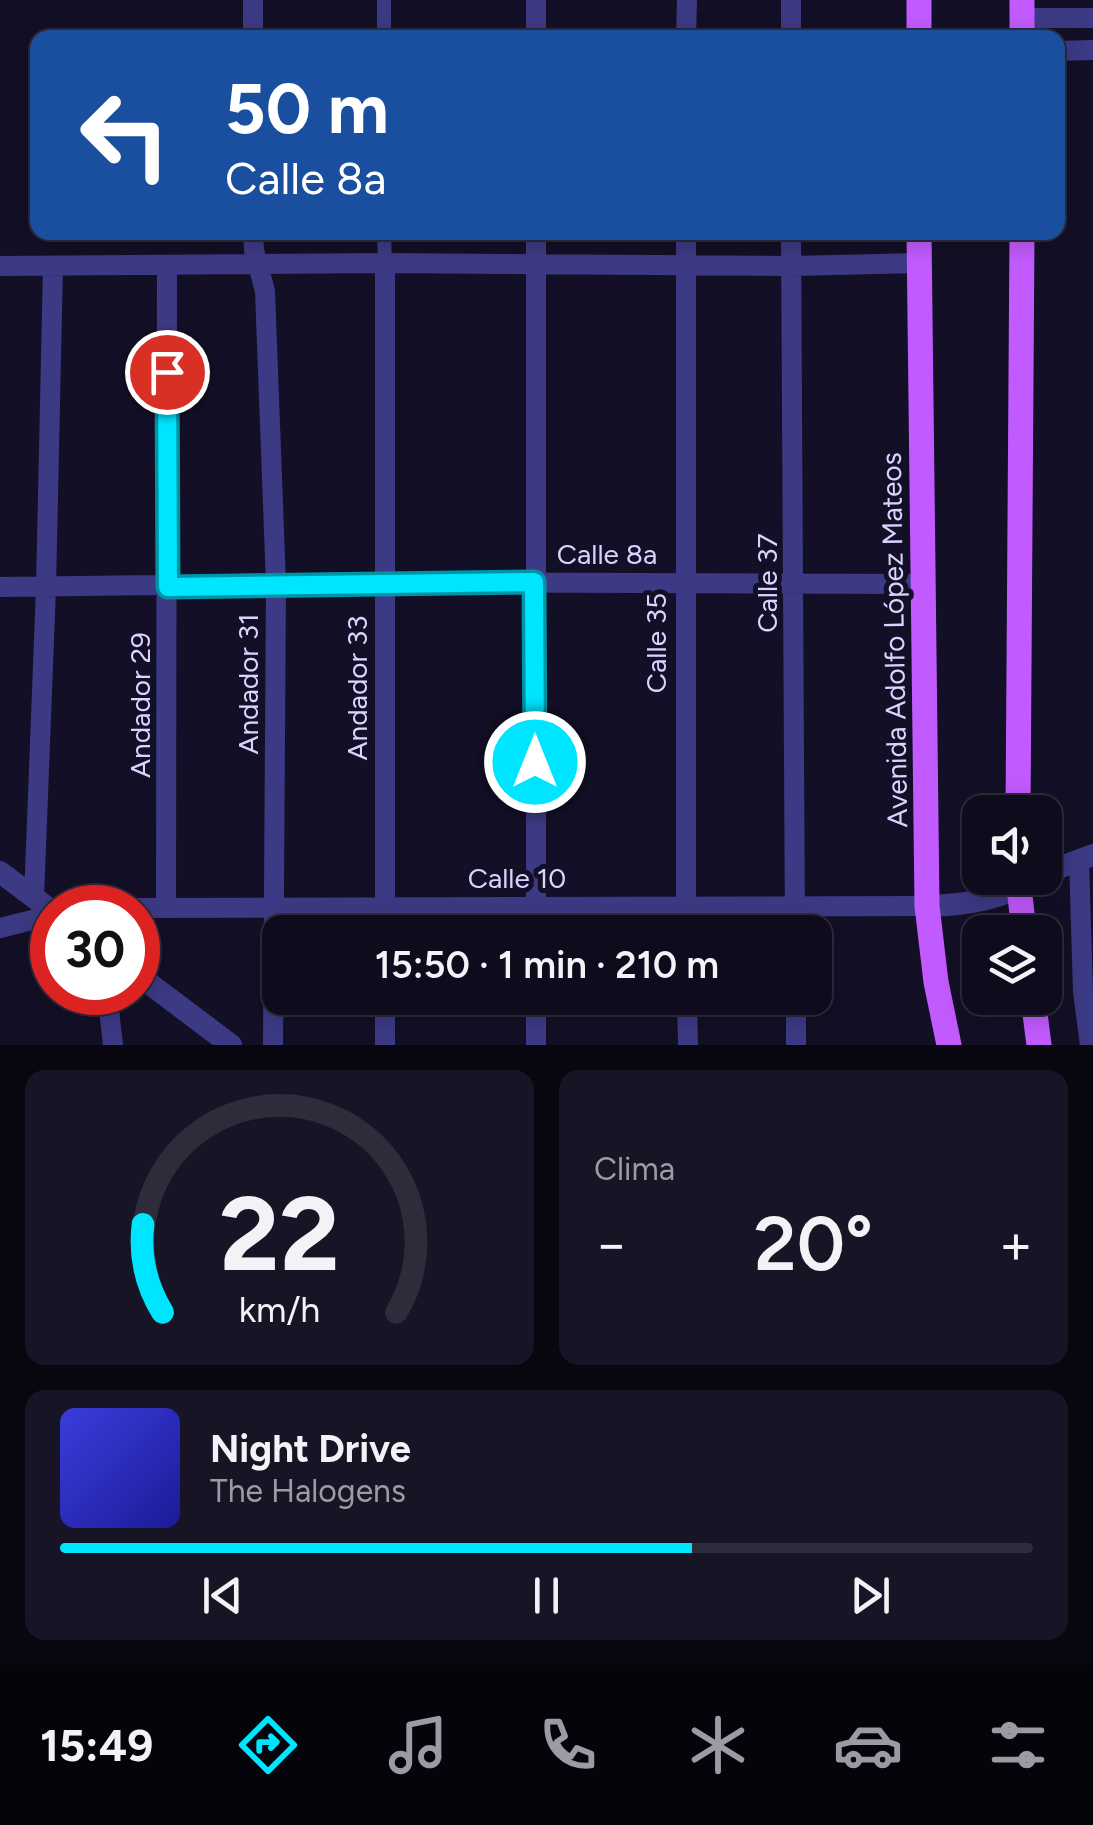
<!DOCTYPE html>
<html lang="es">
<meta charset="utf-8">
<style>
body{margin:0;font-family:Figtree,sans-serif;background:#171425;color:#f1f3f6;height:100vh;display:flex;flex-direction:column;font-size:38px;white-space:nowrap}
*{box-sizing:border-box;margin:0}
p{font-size:32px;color:#9b9ba3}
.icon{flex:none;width:55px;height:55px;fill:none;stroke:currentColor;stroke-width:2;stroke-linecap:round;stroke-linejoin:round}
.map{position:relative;height:1045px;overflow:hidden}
.panel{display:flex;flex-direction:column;gap:25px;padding:25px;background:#08060f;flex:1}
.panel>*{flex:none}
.top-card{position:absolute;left:30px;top:30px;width:1035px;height:210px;border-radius:20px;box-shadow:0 5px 25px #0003,0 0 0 2px #2e2b3b;background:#1a4fa0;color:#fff;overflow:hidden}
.tools{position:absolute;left:962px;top:795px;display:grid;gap:20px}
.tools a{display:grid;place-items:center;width:100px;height:100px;border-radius:20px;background:#0e0b1c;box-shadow:0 5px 25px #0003,0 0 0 2px #2e2b3b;font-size:50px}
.speed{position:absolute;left:30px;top:885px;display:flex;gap:20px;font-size:50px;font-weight:700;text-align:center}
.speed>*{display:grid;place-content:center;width:130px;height:130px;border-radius:50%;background:#0e0b1c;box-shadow:0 5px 25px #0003,0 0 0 2px #2e2b3b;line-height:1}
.speed .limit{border:15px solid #d22;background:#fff;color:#111}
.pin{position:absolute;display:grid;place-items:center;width:85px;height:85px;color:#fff;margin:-42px;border:5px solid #fff;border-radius:50%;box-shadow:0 2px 10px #0007}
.me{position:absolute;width:110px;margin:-55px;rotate:0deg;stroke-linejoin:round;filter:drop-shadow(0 0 8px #0008)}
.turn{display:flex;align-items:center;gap:35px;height:210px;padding:0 30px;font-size:45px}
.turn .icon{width:130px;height:130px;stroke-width:2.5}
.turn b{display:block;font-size:70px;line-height:85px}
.big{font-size:75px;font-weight:600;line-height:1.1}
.panel .card{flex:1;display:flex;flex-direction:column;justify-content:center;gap:15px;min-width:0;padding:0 35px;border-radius:20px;background:#171425}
.panel .dial{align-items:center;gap:0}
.dial svg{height:260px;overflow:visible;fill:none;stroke:#2e2b3b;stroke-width:7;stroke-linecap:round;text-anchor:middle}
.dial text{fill:#f1f3f6;stroke:none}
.song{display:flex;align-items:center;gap:30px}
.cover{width:120px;height:120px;border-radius:15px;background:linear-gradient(135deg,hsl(240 70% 55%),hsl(240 70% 35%))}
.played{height:10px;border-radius:5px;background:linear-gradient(90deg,#00e5ff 65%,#2e2b3b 65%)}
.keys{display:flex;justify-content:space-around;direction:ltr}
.heat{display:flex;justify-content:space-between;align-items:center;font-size:55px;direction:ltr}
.panel .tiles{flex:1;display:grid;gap:25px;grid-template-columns:1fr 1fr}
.card:last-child{grid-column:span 2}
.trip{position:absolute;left:262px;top:915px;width:570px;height:100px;border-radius:20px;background:#0e0b1c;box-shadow:0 5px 25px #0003,0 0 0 2px #2e2b3b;font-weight:600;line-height:100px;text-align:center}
.dock{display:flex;height:160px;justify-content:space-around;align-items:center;background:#06040b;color:#9b9ba3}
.dock .icon{width:70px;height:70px}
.dock .active{color:#00e5ff}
.dock b{font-size:45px;color:#f1f3f6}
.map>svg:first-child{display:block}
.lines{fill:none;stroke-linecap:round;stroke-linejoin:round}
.pedestrian{stroke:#3d3a85;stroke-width:14}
.minor{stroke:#3d3a85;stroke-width:20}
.tertiary{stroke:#3d3a85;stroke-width:22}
.primary{stroke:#c25bff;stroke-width:25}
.route-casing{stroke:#0095a6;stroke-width:25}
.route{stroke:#00e5ff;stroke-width:18}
.labels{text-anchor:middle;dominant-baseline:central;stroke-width:10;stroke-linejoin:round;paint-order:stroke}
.street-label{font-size:28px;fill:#d9d4ff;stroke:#130f26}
</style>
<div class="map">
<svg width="1093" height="1045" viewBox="0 0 1093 1045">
<rect width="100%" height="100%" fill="#130f26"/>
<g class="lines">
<path class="pedestrian" d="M384,0v38
M384,232l1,31"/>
<path class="minor" d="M253,0v38
M536,0v38
M791,0v38
M1022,18h71
M686,38l1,-38
M1058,51l35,-1
M253,232l1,18 11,41 11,293 -3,461
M686,232v700
M791,232l4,700
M385,263v669
M0,266l385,-3 406,3 128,-3
M0,587l385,-5 538,2
M1079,860l4,132 7,53
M34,898l12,-310 7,-322
M166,906l1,-641
M107,908l820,-2
M0,928l52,-13
M536,932v-700
M107,992l6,53
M385,998v47
M536,998v47
M687,998l1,47
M796,998v47"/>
<path class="tertiary" d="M0,872l52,39
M1045,873l48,-18
M927,906c41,-1 75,-7 110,-28
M138,975l93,70"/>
<path class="primary" d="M919,38v-38
M1022,38v-38
M919,232l8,674 9,76 13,63
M1018,812l4,-580
M1018,878l6,54
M1033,998l6,47"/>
</g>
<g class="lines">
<defs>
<path id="route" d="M167,372l1,215 366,-5 1,180"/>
</defs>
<use href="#route" class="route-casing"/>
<use href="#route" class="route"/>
</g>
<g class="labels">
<g class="street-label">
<text x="607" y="554">Calle 8a</text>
<text transform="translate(767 583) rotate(-90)">Calle 37</text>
<text transform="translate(894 640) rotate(-91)">Avenida Adolfo López Mateos</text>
<text transform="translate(656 643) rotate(-90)">Calle 35</text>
<text transform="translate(248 684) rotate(-90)">Andador 31</text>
<text transform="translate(357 688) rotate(-90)">Andador 33</text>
<text transform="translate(140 705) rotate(-90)">Andador 29</text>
<text x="517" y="878">Calle 10</text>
</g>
</g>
</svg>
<div class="tools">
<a><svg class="icon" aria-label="sound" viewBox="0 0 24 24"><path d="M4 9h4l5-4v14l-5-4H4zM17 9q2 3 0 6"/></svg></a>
<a><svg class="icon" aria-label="layers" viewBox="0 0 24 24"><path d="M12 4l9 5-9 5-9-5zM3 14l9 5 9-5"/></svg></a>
</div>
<div class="speed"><div class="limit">30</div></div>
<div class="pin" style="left:167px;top:372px;background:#d93025"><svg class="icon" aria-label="arrive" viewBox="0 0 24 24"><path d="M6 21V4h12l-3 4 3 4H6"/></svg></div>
<svg class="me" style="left:535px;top:762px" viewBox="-20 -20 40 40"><circle r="17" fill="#00e5ff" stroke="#fff" stroke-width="3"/><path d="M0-11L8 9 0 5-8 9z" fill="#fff"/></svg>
<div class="trip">15:50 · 1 min · 210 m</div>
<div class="top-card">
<div class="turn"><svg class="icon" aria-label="left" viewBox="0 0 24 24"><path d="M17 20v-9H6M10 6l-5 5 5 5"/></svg><div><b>50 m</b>Calle 8a</div></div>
</div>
</div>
<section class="panel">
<div class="tiles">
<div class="card dial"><svg viewBox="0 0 100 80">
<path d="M14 69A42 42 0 1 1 86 69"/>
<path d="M14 69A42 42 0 0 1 8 42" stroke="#00e5ff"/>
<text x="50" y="56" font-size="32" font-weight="700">22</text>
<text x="50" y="72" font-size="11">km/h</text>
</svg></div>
<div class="card"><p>Clima</p>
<div class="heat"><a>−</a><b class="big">20°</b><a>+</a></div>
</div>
<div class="card">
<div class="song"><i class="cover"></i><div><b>Night Drive</b><p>The Halogens</p></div></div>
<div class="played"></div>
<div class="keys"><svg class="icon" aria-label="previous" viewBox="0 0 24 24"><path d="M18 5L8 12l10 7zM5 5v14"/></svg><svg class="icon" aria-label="pause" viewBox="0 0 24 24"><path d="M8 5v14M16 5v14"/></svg><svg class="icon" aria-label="next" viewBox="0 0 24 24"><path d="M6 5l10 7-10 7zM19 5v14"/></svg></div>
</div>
</div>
</section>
<nav class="dock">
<b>15:49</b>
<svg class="icon active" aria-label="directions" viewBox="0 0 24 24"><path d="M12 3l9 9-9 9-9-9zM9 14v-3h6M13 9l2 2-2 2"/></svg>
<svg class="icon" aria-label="music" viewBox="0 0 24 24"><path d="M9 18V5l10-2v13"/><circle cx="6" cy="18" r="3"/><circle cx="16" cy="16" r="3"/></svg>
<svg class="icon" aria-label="phone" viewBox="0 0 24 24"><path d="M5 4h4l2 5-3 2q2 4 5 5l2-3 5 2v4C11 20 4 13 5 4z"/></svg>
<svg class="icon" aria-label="climate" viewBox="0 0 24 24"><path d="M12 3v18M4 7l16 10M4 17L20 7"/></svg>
<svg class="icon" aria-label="car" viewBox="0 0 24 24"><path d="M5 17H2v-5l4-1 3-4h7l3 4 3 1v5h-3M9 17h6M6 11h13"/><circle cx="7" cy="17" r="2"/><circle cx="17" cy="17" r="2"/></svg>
<svg class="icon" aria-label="filters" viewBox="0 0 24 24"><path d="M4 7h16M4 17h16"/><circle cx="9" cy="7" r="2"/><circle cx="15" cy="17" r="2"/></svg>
</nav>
